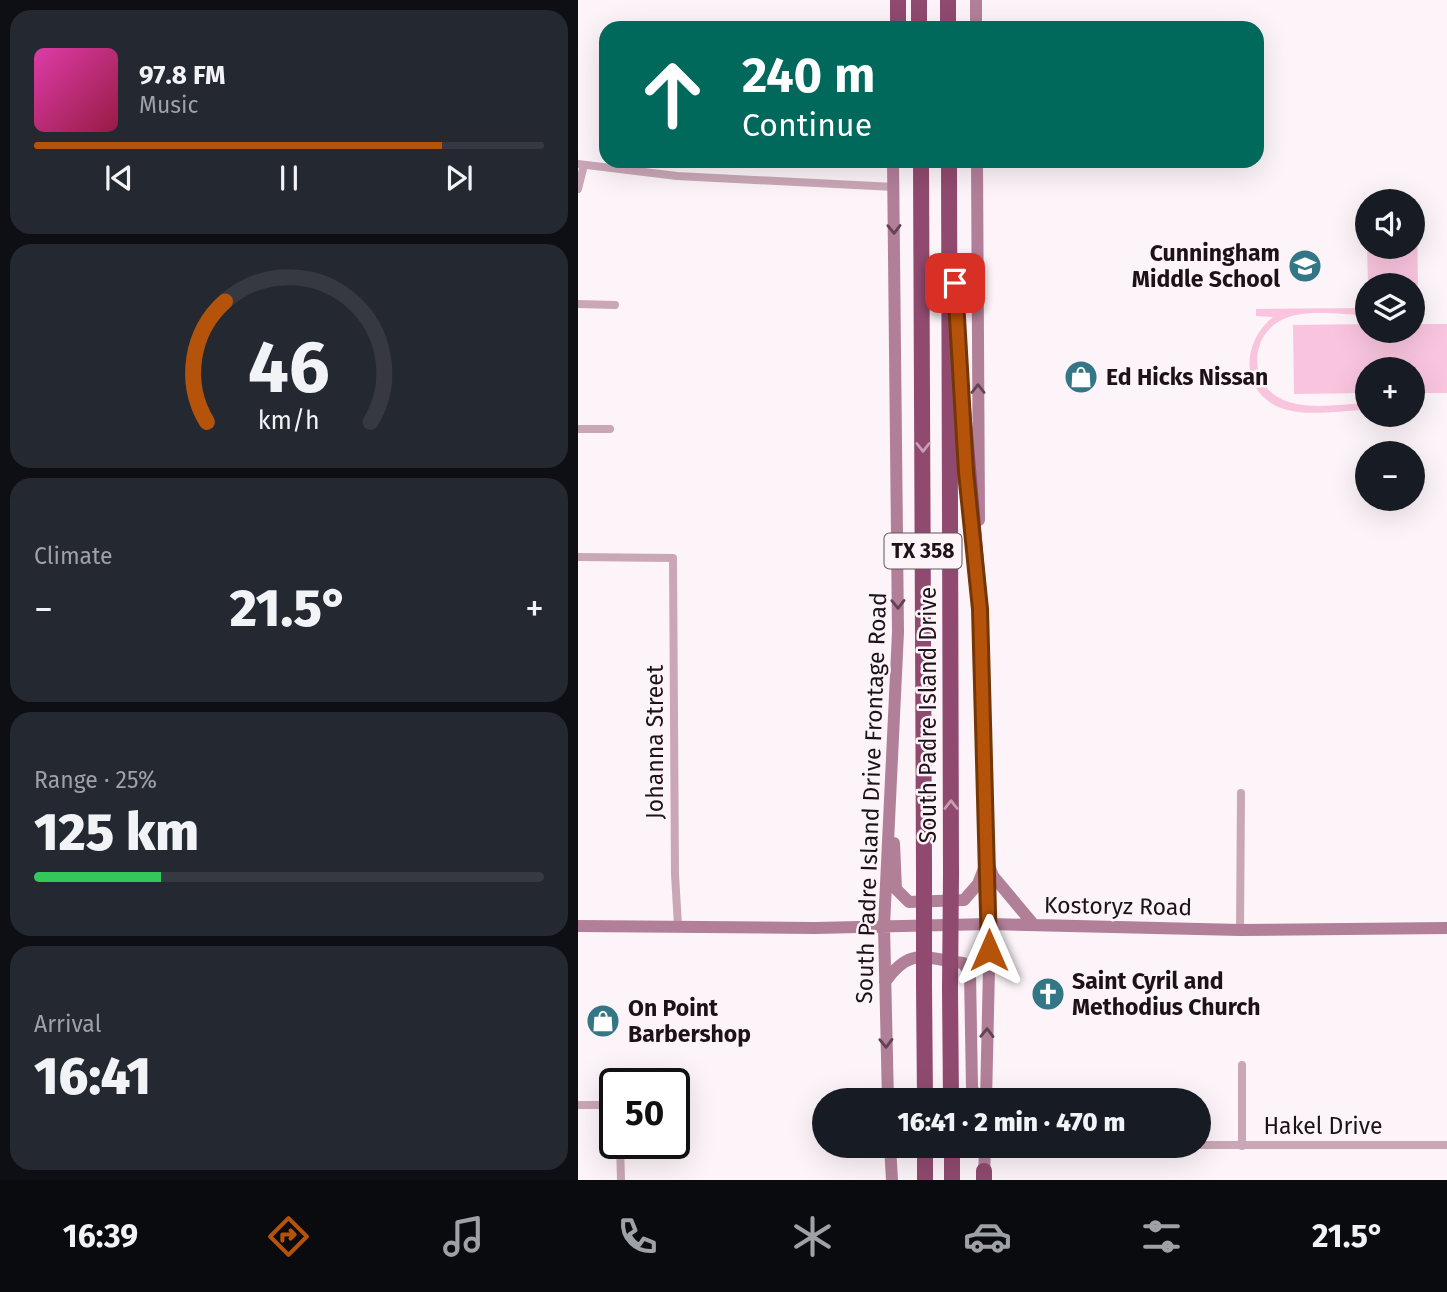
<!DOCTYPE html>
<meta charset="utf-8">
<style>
body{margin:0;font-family:"Fira Sans",sans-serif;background:#242831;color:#f1f3f6;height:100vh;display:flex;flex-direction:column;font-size:26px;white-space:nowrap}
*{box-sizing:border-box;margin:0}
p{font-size:23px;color:#9ea1a6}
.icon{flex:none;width:38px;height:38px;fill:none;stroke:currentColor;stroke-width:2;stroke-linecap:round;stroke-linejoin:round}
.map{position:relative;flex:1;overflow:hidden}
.side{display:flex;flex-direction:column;gap:10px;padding:10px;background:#0d0f14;width:578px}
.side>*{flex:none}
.banner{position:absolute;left:21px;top:21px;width:665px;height:147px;border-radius:21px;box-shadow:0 7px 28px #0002;background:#00695c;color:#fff;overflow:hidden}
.tools{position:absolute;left:777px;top:189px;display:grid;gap:14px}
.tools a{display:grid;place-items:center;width:70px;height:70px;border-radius:50%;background:#171b24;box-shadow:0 7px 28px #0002;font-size:35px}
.speed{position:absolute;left:21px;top:1068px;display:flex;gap:14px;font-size:35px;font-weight:700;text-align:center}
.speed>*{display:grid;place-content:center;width:91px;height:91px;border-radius:50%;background:#171b24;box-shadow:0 7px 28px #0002;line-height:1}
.speed .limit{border:4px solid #111;border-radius:10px;background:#fff;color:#111}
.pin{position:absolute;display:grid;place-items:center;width:60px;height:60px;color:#fff;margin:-30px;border-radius:14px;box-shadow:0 4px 10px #0006}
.me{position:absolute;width:77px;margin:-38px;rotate:0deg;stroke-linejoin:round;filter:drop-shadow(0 0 5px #0008)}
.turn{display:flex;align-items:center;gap:24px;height:147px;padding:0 28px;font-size:32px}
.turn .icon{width:91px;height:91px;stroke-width:2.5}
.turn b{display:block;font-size:49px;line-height:60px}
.big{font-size:52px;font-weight:800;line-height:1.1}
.side .card{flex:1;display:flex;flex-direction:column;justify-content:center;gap:10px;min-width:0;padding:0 24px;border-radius:21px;background:#242831}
.side .dial{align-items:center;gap:0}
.dial svg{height:182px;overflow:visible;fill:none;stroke:#363941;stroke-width:7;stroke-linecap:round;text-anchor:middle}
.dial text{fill:#f1f3f6;stroke:none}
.song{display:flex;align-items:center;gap:21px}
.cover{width:84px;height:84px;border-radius:10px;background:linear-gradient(135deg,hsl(320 70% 55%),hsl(340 70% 35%))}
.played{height:7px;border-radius:4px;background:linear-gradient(90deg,#b45309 80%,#363941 80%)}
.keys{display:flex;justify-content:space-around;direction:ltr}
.heat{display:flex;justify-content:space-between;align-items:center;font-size:38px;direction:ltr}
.charge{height:10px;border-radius:5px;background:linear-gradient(90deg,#34c759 25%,#363941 0)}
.trip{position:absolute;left:234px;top:1088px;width:399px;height:70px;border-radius:35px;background:#171b24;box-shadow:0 7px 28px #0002;font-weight:800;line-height:70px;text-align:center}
.menu{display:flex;height:112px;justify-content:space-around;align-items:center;background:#090b0e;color:#9ea1a6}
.menu .icon{width:49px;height:49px}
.menu .on{color:#b45309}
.menu b{font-size:32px;color:#f1f3f6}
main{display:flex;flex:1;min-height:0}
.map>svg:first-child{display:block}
.green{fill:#f9c5de}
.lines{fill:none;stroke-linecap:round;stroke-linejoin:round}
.minor{stroke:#caa7b7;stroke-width:8}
.secondary{stroke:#b27f98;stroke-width:12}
.motorway{stroke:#904a6f;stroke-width:16}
.motorway-bridge{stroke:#904a6f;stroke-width:16}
.oneway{stroke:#614352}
.oneway2{stroke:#c69fb4}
.route-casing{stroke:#753606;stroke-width:18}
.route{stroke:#b45309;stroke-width:12}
.labels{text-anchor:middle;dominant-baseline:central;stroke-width:5;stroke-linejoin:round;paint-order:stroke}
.shield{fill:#fcf4f8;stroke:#61565b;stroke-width:2}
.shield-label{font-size:21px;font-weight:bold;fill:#1e1218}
.poi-label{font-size:23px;font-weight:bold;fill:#1e1218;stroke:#fcf4f8;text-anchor:start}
.street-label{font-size:23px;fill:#1e1218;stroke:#fcf4f8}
</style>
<main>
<section class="side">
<div class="card">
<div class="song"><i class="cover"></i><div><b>97.8 FM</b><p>Music</p></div></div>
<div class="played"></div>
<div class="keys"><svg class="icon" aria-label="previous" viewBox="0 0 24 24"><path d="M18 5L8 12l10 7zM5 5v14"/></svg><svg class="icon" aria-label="pause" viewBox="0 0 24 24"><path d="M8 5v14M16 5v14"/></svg><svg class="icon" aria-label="next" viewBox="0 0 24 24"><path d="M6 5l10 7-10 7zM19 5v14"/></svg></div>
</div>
<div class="card dial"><svg viewBox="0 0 100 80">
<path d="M14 69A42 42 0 1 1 86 69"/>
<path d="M14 69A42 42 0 0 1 22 16" stroke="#b45309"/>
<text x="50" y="56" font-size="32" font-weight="700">46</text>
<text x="50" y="72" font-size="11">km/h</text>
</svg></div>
<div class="card"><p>Climate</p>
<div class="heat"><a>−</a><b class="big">21.5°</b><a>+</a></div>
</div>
<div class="card"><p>Range · 25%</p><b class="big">125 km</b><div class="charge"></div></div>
<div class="card"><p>Arrival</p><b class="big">16:41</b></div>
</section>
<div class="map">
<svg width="870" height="1180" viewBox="0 0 870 1180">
<rect width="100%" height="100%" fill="#fcf4f8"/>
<path class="green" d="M835,205h4l1,91h-5v-11h-45l-2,-79 1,41h46z
M789,308v7c-24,0 -59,-6 -81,3 -38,15 -39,69 0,83 23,9 56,3 81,2v7c-25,0 -59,7 -83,-1 -44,-14 -44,-66 -11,-92l-17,-1v-7z
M789,324v7h46v-7h34v69h-34v-24h-46v24l-73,1 -1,-69z"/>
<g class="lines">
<path class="minor" d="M0,164l99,12 217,11
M0,189l6,-24
M0,304l37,1
M0,429h32
M0,557l95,1 2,316 3,52
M662,930l1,-137
M664,1065v81
M0,1105h37
M42,1143l1,37
M621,1145h249"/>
<path class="secondary" d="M398,0v28
M399,161l2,359
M402,601l10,323 -4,177
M316,843l2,46 13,13 55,-2 14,-16 7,-18
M412,868l3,8 41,49
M0,926l237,2 175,-4 250,6 208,-2
M307,982c25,-35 38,-24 78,-19l7,10 2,115 7,13
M310,1101l-4,-175 14,-294 -5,-471
M312,1146l2,34
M406,1180l1,-34"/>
<path class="motorway" d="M320,0v28
M341,0v28
M370,0v28
M343,161l3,709
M371,161l2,712
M382,375l20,234
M346,985l1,116
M372,988l1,113
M347,1146v34
M374,1146v34
M406,1180v-9"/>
<path class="motorway-bridge" d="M346,985v-115
M372,988l1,-115"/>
</g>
<defs><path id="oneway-chevron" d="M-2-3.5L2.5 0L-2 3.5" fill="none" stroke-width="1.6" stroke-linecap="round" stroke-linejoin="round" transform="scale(1.75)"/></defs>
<g class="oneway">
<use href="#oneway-chevron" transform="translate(316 229) rotate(89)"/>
<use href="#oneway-chevron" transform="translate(400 389) rotate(-90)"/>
<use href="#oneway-chevron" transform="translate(320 604) rotate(89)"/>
<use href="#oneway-chevron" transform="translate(409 1033) rotate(-89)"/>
<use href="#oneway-chevron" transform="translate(308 1043) rotate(89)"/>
</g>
<g class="oneway2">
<use href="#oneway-chevron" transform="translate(345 447) rotate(90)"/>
<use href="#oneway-chevron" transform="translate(373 805) rotate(-90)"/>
</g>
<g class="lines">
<defs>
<path id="route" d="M377,283l11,189 14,137 9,341"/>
</defs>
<use href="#route" class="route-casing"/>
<use href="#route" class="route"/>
</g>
<defs>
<symbol id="school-disc" viewBox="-11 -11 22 22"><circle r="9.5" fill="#337786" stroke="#fcf4f8"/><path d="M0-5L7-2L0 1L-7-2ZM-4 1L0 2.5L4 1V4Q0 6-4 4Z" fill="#fff"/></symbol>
<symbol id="shop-disc" viewBox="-11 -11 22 22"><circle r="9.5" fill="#337786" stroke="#fcf4f8"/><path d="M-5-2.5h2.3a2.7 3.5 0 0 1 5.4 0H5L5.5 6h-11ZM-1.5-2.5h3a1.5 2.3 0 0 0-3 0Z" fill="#fff"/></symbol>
<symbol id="church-disc" viewBox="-11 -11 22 22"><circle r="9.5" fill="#337786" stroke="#fcf4f8"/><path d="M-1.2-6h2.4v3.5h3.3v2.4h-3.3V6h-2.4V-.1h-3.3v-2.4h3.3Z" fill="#fff"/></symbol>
</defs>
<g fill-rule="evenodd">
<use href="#school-disc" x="708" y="247" width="38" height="38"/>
<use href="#shop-disc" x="484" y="358" width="38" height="38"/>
<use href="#church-disc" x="451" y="975" width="38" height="38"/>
<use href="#shop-disc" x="6" y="1002" width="38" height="38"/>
</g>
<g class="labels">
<rect class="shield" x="306.5" y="533.5" width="77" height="35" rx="5"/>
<g class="shield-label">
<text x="345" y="551">TX 358</text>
</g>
<g class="poi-label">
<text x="702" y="253" text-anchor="end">Cunningham<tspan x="702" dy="26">Middle School</tspan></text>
<text x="528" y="377">Ed Hicks Nissan</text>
<text x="494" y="981">Saint Cyril and<tspan x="494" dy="26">Methodius Church</tspan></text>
<text x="50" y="1008">On Point<tspan x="50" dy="26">Barbershop</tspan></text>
</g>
<g class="street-label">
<text transform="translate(350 715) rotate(-90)">South Padre Island Drive</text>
<text transform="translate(77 742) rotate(-90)">Johanna Street</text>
<text transform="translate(293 798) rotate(-88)">South Padre Island Drive Frontage Road</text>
<text transform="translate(540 906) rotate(1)">Kostoryz Road</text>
<text x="745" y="1126">Hakel Drive</text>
</g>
</g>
</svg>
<div class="tools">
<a><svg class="icon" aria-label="sound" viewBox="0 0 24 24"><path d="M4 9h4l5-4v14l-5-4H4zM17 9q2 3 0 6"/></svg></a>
<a><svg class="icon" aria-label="layers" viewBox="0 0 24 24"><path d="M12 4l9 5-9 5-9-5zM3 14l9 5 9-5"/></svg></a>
<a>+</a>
<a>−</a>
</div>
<div class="speed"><div class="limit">50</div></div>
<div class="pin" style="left:377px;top:283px;background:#d93025"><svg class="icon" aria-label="arrive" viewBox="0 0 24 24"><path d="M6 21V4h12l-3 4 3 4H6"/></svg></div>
<svg class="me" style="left:411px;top:950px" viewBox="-20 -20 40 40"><path d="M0-17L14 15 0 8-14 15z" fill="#b45309" stroke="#fff" stroke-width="4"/></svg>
<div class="trip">16:41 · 2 min · 470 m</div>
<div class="banner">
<div class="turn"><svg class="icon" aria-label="ahead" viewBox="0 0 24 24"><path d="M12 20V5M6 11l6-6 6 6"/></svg><div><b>240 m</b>Continue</div></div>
</div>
</div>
</main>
<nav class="menu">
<b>16:39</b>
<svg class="icon on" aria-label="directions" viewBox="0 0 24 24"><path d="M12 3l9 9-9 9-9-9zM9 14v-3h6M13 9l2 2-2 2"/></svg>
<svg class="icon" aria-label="music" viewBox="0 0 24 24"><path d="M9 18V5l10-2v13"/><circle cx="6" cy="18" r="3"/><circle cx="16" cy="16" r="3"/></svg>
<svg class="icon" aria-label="phone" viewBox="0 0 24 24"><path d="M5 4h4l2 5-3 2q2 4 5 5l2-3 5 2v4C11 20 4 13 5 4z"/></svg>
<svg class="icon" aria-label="climate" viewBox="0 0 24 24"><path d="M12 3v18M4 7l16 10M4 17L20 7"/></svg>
<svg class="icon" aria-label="car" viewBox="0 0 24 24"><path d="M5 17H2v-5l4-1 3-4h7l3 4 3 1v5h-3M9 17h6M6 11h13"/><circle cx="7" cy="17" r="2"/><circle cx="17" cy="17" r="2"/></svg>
<svg class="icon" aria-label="filters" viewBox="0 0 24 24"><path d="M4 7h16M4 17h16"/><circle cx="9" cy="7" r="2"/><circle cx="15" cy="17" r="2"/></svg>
<b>21.5°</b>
</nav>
